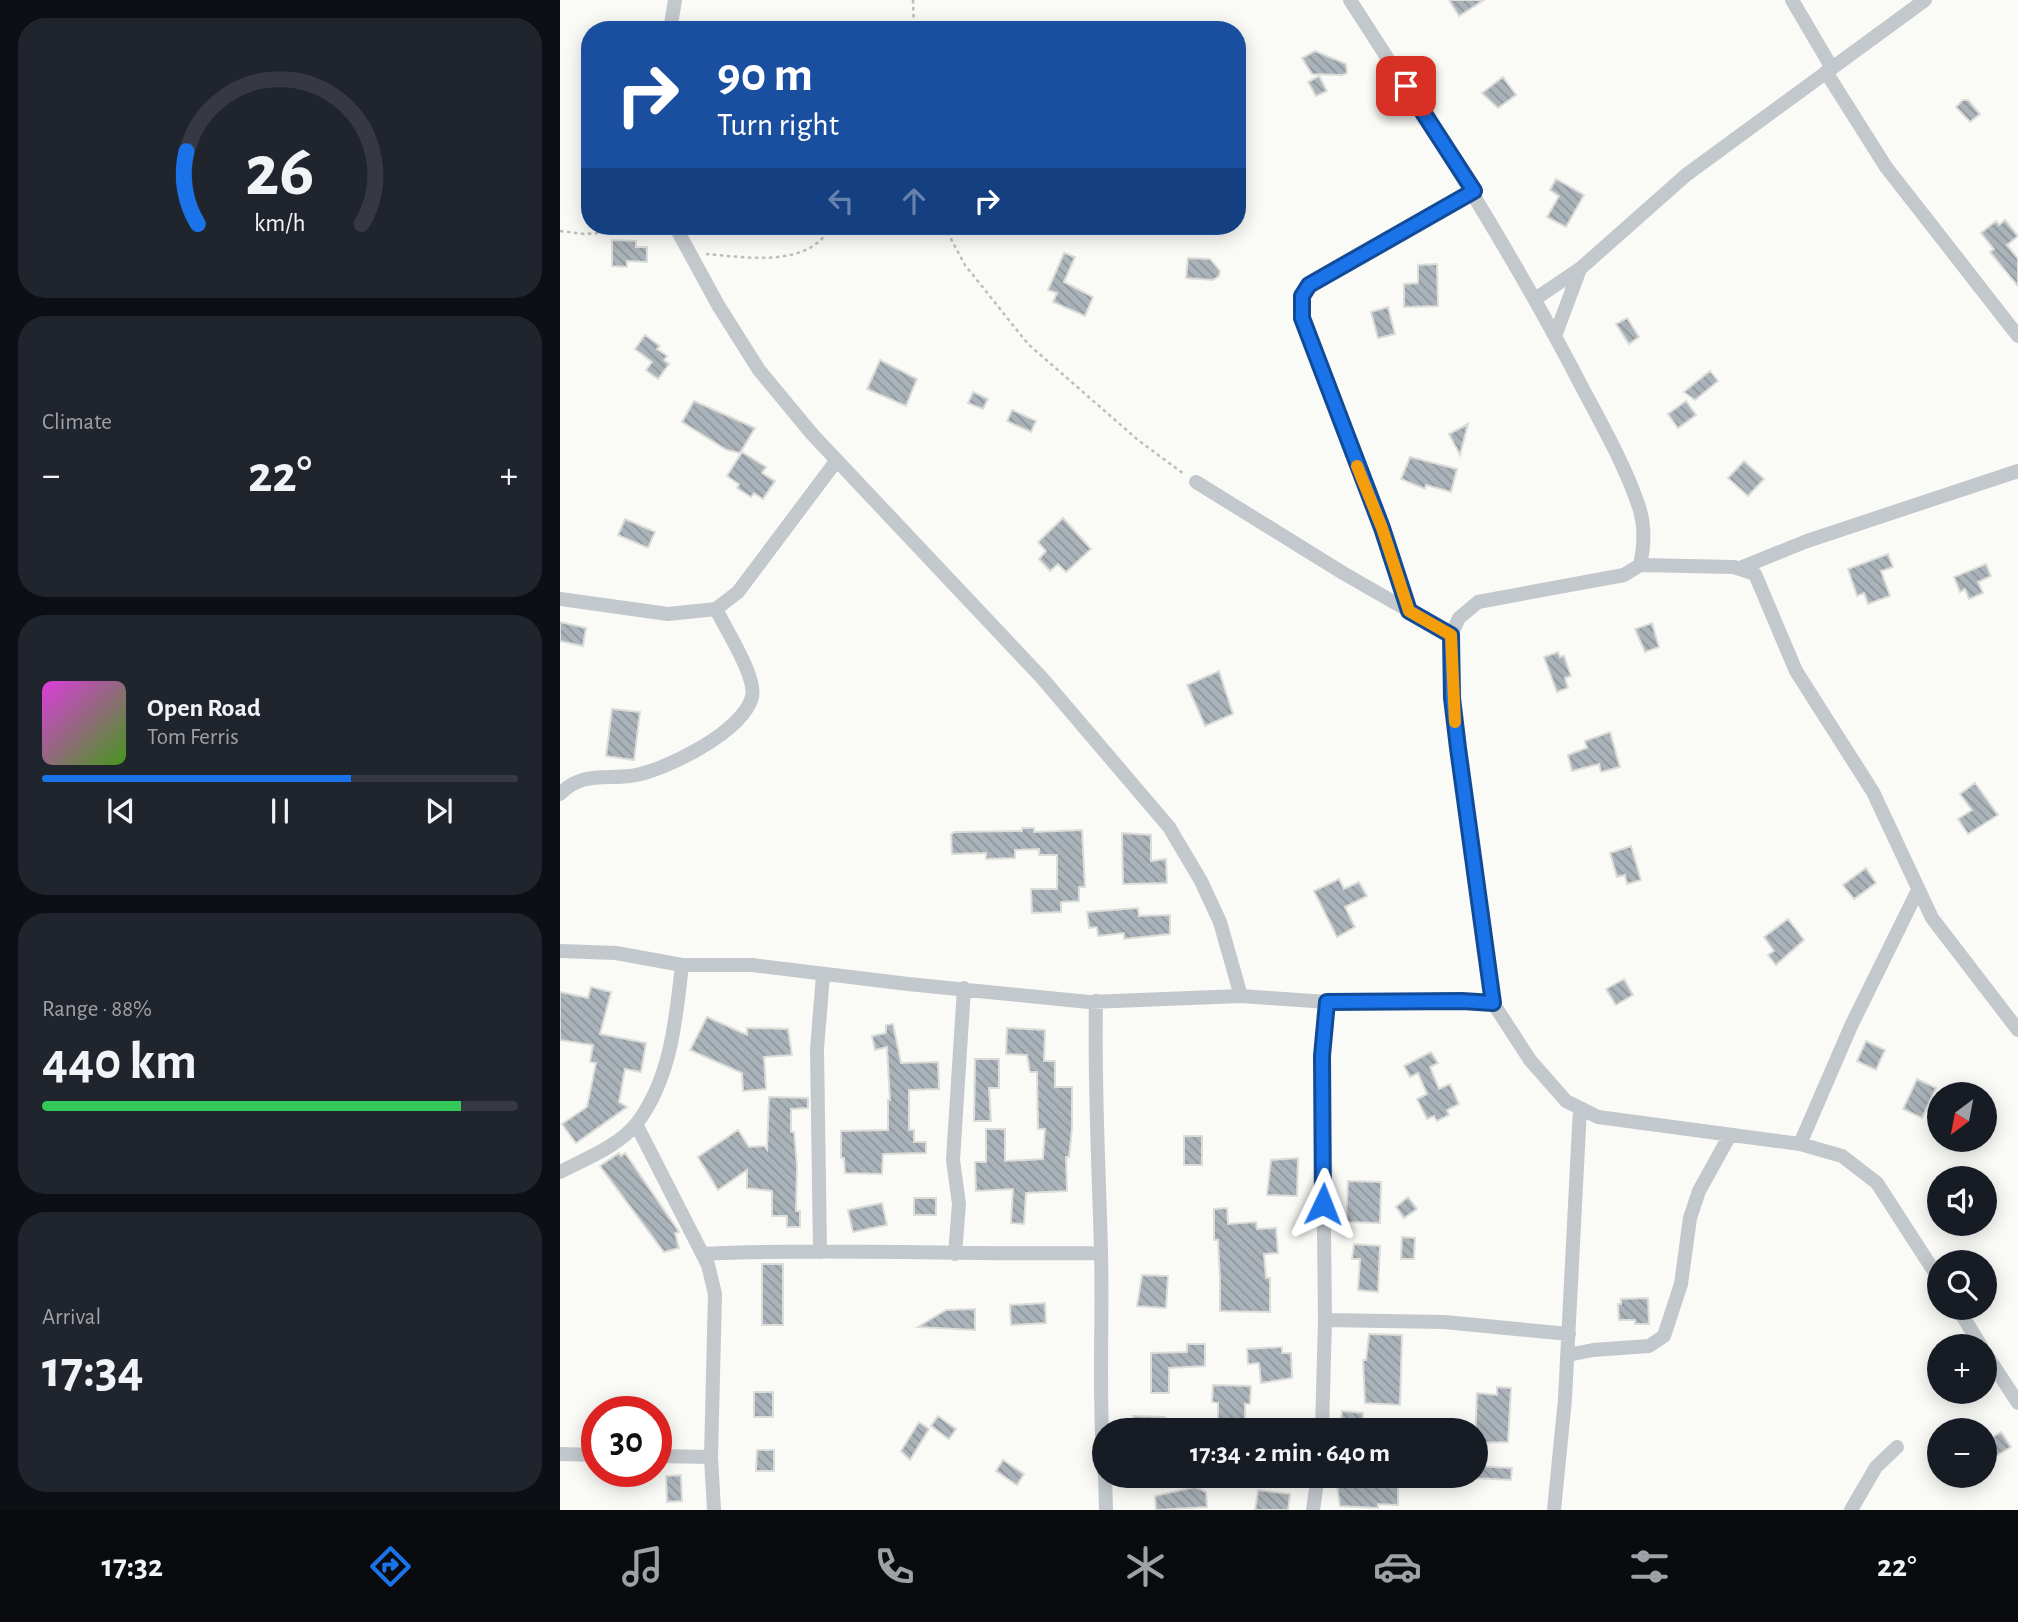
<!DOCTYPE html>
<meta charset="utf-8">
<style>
body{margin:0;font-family:"Alegreya Sans",sans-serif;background:#20242c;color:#f1f3f6;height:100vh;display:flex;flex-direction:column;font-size:26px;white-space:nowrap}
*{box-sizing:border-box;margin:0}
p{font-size:23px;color:#9ea1a6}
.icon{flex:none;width:38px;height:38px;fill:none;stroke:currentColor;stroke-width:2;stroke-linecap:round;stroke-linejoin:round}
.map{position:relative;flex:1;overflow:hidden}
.sheet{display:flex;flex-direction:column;gap:18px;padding:18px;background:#0d0f14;width:560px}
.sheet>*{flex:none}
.banner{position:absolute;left:21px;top:21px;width:665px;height:214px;border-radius:28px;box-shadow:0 4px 18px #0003;background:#1a4fa0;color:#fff;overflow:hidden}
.needle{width:46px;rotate:212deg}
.buttons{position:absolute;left:1367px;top:1082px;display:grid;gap:14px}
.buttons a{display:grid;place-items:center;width:70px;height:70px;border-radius:50%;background:#171b24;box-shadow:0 4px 18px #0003;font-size:35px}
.speed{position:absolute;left:21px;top:1396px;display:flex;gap:14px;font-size:35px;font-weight:700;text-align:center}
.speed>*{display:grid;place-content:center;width:91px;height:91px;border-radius:50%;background:#171b24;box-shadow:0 4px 18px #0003;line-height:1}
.speed .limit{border:10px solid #d22;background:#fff;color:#111}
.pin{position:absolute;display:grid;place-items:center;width:60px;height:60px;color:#fff;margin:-30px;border-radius:14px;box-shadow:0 4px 10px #0006}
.me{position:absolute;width:77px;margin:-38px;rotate:2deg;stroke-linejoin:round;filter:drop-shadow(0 0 5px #0008)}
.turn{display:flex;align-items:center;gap:24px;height:147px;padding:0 21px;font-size:32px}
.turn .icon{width:91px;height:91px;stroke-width:2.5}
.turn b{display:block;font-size:49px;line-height:60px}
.lanes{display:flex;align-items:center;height:66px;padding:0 21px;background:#0003;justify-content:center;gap:35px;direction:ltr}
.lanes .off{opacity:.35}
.big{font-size:52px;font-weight:700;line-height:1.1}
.sheet .tile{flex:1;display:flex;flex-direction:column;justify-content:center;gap:10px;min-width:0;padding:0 24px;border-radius:28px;background:#20242c}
.sheet .dial{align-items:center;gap:0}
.dial svg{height:182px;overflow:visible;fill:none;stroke:#363941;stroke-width:7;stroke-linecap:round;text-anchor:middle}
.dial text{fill:#f1f3f6;stroke:none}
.song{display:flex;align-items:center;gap:21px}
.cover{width:84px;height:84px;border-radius:10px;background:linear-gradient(135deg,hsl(300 70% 55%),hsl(100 70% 35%))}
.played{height:7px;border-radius:4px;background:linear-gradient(90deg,#1a73e8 65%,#363941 65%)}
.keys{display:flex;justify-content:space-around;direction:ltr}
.heat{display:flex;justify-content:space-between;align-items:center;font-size:38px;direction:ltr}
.charge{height:10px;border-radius:5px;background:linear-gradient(90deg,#34c759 88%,#363941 0)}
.trip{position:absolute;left:532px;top:1418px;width:396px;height:70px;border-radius:35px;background:#171b24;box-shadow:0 4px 18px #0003;font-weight:700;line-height:70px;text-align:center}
.tab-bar{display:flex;height:112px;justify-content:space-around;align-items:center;background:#090b0e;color:#9ea1a6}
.tab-bar .icon{width:49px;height:49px}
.tab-bar .current{color:#1a73e8}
.tab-bar b{font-size:32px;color:#f1f3f6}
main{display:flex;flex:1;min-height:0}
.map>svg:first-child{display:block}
.building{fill:url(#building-back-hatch);stroke:#dcdcd9;stroke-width:2}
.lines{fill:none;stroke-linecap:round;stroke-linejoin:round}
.path{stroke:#bbbfc2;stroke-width:2.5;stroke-dasharray:3.5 3.5;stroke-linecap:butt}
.minor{stroke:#c3c8cc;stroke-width:14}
.route-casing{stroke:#114b97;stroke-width:18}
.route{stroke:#1a73e8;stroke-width:12}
.slow{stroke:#f59e0b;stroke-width:12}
</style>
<main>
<section class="sheet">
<div class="tile dial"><svg viewBox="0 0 100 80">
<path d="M14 69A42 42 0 1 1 86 69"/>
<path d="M14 69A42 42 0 0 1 9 37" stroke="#1a73e8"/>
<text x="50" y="56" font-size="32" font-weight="700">26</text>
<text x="50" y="72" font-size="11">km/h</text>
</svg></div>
<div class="tile"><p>Climate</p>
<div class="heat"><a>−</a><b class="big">22°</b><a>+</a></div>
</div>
<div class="tile">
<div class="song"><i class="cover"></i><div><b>Open Road</b><p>Tom Ferris</p></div></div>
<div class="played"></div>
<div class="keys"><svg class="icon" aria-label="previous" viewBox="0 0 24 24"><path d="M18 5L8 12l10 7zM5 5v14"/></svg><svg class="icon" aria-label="pause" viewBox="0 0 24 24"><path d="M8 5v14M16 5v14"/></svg><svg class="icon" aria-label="next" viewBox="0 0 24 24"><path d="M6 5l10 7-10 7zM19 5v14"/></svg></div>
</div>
<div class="tile"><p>Range · 88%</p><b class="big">440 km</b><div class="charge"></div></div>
<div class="tile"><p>Arrival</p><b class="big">17:34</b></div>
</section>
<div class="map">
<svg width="1458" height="1510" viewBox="0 0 1458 1510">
<defs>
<pattern id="building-back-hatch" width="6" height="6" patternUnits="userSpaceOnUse" patternTransform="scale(1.75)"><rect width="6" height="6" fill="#aab3b9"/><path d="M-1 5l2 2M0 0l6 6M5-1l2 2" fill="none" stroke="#8e969c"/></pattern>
</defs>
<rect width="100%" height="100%" fill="#fafaf7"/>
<path class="building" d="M889,0h35l-25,16z
M755,51l31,13 1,9 -4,2 -31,-1 -10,-16z
M759,76l8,15 -11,5 -8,-14z
M943,77l13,18 -18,13 -16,-15z
M1403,100h5l12,14 -10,8 -14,-15z
M996,179l28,16 -18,32 -19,-10 12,-21 -9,-6z
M1445,220l13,16 -11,9 11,14v27l-28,-34 4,-3 -13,-16 15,-12 3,4z
M52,240l24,1v6h11v15l-20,-1v6l-15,-1z
M504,253l11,4 -11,25 29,15 -8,19 -32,-14 4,-9 -9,-3z
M628,258l22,1 10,12 -1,5 -6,4 -27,-2z
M877,264l1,42 -34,1v-23l14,-1v-18z
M828,307l7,27 -17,4 -7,-26z
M1067,318l12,19 -10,7 -13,-20z
M85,335l15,11 -3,3 10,7 -3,4 5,4 -11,15 -12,-9 6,-8 -17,-13z
M320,360l37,19 -11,27 -39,-17z
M1150,371l8,10 -23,19 -11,-8z
M413,392l15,7 -5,10 -15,-6z
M134,401l61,27 -15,25 -13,-3 -45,-28z
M1126,401l10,14 -18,13 -10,-14z
M452,410l24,11 -5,11 -24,-11z
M908,424l-8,31 -11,-21z
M182,452l24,15 -4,6 13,8 -12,18 -9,-6 -3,4 -14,-9 2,-4 -12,-8z
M850,457l47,12 -6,23 -25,-7 -1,4 -24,-10z
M1184,461l20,18 -16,17 -20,-18z
M503,518l28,31 -25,23 -8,-8 -8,7 -11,-12 7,-8 -8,-9z
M65,519l30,13 -7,16 -30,-13z
M1328,554l5,13 -12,4 9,25 -22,8 -4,-11 -7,3 -9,-27z
M1426,564l5,12 -13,6 5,11 -14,6 -4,-10 -5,3 -6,-15z
M0,622l26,6 -3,18 -23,-5z
M1092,623l7,24 -14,5 -10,-23z
M998,652l2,5 4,-1 7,20 -6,2 3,10 -11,4 -13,-35z
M659,671l14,43 -28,12 -18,-41z
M52,709l28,3 -6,48 -28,-4z
M1050,732l10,35 -19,5 -2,-8 -27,7 -4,-16 19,-7 -2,-7z
M1415,783l23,32 -30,19 -10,-15 14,-9 -12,-16z
M462,828h12v4l48,-2 3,57h-6v14l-18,1v10l-29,1 -1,-24h26v-34h-18v-6l-24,1v8l-29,1v-6l-34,1 -1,-19 3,-3 68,-1z
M562,833l29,2v26l15,-2 1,24 -44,1z
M1071,846l10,34 -14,4 -2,-9 -8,2 -7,-24z
M1306,868l10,15 -22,16 -11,-14z
M779,879l5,10 15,-7 8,14 -22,11 10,20 -18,10 -23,-46z
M578,908l1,8 31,-1v19l-46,5v-6l-26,3 -1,-9 -8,1 -2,-16z
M1228,919l16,21 -28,25 -8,-10 6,-4 -10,-14z
M1064,979l9,16 -17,10 -10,-16z
M31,987l20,5 -11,42 46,9 -5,29 -16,-3 -6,33 8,5 -51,36 -14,-19 25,-17 9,-44 -6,-1 3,-17 -33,-5v-48l28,6z
M147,1017l40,18v-7l41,1 4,26 -28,2 2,32 -23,2 -1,-18 -52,-23z
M333,1024l8,39 37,-1 1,27 -30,1v40h5v12h12v11l-43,1 -1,20 -37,-1 -1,-15h-3v-27l47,-1v-30h2l-3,-53 -12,3 -3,-14 14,-3v-8z
M447,1028l38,2 -1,31h11v26h17v41l-3,29h-3l1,34 -41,2 -2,31 -13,-1 2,-34 -37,2 -1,-29h11v-33h19v32l38,-2 2,-30h-7l-1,-57h-7l-3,-17 -21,-1z
M1306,1041l19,9 -9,20 -19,-9z
M871,1052l7,11 -8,4 9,22 11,-5 9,20 -12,6 2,5 -12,6 -3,-5 -7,3 -10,-20 10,-5 -9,-21 -8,4 -6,-11z
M415,1059h24v29h-10l2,33h-17z
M1357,1079l19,9 -14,30 -19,-9z
M209,1097l39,1v10l-17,1v23h3l3,34 -1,45h4v16h-13v-11h-15v-25l-25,-3v-18l-29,20 -20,-33 40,-27 11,17 15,-1 3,4z
M624,1136h18v29h-18z
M59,1153l2,3 4,-3 54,79 -4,1 4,15 -15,4 -64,-86z
M738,1158l-1,38 -30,-1 4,-35z
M788,1181l33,1 -1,41 -34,-1z
M848,1197l9,12 -13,9 -8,-11z
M354,1198h22v17h-22z
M322,1203l5,22 -34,7 -5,-22z
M667,1208l1,16 28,-2 1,7 19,-1 2,25 -14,1 2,24h4v34l-50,-1v-33l-2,-38h-4v-31z
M842,1237l13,1 -1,21h-13z
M794,1244l26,2 -2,46 -20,-2 2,-31h-8z
M202,1264h21v61h-21z
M582,1275l26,1 -2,32 -29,-2z
M1088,1298l1,26h-14v-4h-16l-1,-16h3v-5z
M485,1303l1,20 -35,2 -1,-20z
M415,1309v21l-57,-3 28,-17z
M809,1334l33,1 -2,70 -35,-2 -2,-43h3z
M627,1344h18v22l-36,2v25h-18v-40l36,-1z
M722,1347v6h9l1,25 -31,5 -2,-20 -11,1 -1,-15z
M653,1385l38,1 -1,18h-5v26h-27v-27l-6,-1z
M937,1387l14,1 -3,54 -33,1 2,-50 20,2z
M194,1392h19v25h-19z
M782,1411l21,2 -1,17h-22z
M378,1416l18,13 -7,10 -18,-13z
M573,1416l32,1v13h-33z
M359,1422l10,7 -19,31 -9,-9z
M1441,1432l10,15 -27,16v-21z
M197,1450h17v21h-18z
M443,1460l21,14 -7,11 -21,-14z
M915,1466l37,2 -1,12 -36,-2z
M121,1475l1,26 -15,1 -1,-26z
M776,1478l62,1v26l-20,-1v4l-38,-2z
M635,1487l11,5 1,15 -51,3 -1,-14z
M698,1490l32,4 -2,16h-33z"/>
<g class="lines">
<path class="path" d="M353,0l1,30
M384,226l21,39 63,79 110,96 46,34
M0,231l24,3 77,-6
M146,254c39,3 103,15 125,-28"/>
<path class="minor" d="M790,0c78,121 155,241 222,368 23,45 51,91 67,139 6,18 5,40 1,58l-16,10 -146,27 -19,16 -8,17 1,62 6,51 35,255 37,57 36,41 32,16 202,27 42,12 35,27 62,96
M1232,0l40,68
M110,30l5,-30
M1266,72l60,95 132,169
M115,226l43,79 41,65 53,64 230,244 127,149 32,54 19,41 21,74
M975,299l46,-31 105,-93 239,-175
M995,336l25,-67
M636,482l147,91 108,62
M1080,565l94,2 21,7 41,97 77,121 59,126 86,112
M1180,568l67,-27 211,-70
M0,599l108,15 48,-5 22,-17 99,-132
M849,611l-27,-83 -80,-210v-22l7,-11 164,-94
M0,794c21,-22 43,-15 70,-18 33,-4 113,-44 122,-79 5,-20 -27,-69 -36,-88
M0,951l56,2 66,12h70l156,19 181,18 152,-6 86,6 135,-1 31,2
M536,1001c-2,84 3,167 5,251 2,74 -3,146 3,219
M76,1124l72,141 7,29 -4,163 3,53
M1240,1144l51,-118 67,-136
M0,1172c25,-13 59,-26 77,-49 34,-45 39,-104 45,-158
M260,1252l-3,-203 6,-74
M143,1254c132,-6 265,1 398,-1
M395,1254l4,-50 -6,-44 11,-172
M1397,1307l24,39
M765,1320l119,2 125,12
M1424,1351l34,52
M1008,1355l25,-5 56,-4 15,-10 17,-52 9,-66 9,-27 31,-56
M762,1430l3,-110 -3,-264 5,-54
M0,1454l37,1
M96,1456l55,1
M545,1475l1,35
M753,1510l5,-35
M994,1510l11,-111 15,-291
M1291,1510l25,-43 21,-20"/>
</g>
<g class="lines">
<defs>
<path id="route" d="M763,1204l-1,-148 5,-54 135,-1 31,2 -35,-255 -6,-50 -1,-63 -42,-24 -27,-83 -80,-210v-22l7,-11 165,-94 -68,-105"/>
</defs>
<use href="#route" class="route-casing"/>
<use href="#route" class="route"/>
<path class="slow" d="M797,466l25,62 27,83 42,24 4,87"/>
</g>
</svg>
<div class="buttons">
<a><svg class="needle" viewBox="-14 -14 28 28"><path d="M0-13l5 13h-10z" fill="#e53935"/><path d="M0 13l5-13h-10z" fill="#9ea1a6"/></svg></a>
<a><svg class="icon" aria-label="sound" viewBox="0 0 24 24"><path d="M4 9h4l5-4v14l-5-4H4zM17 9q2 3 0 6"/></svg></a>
<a><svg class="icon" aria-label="search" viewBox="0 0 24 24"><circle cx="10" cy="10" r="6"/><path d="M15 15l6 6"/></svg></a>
<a>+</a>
<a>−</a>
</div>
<div class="speed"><div class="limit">30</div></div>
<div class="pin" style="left:846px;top:86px;background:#d93025"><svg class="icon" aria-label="arrive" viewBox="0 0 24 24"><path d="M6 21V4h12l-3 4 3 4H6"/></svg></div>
<svg class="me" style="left:763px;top:1204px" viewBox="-20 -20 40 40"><path d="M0-17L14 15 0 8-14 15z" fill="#1a73e8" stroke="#fff" stroke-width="4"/></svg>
<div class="trip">17:34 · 2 min · 640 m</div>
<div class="banner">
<div class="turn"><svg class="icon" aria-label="right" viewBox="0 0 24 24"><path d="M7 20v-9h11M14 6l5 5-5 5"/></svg><div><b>90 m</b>Turn right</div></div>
<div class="lanes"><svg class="icon off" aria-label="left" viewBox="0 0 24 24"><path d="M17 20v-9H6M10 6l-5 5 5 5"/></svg><svg class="icon off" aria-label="ahead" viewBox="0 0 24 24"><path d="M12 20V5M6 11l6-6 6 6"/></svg><svg class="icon" aria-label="right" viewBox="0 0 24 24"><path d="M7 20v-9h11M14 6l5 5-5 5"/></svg></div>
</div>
</div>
</main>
<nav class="tab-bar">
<b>17:32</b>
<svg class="icon current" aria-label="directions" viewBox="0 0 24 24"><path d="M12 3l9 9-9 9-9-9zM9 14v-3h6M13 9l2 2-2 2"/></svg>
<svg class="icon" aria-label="music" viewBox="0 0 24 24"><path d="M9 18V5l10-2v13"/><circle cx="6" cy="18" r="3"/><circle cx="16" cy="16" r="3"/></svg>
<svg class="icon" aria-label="phone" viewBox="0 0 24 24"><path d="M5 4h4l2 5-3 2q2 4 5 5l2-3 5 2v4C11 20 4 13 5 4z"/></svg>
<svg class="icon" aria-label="climate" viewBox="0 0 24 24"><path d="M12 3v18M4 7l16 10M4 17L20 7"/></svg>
<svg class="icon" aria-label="car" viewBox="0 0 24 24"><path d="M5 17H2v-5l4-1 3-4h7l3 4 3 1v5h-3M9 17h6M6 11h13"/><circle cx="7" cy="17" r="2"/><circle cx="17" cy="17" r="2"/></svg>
<svg class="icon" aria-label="filters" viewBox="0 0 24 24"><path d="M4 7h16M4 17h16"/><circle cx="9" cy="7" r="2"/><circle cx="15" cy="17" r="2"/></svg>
<b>22°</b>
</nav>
